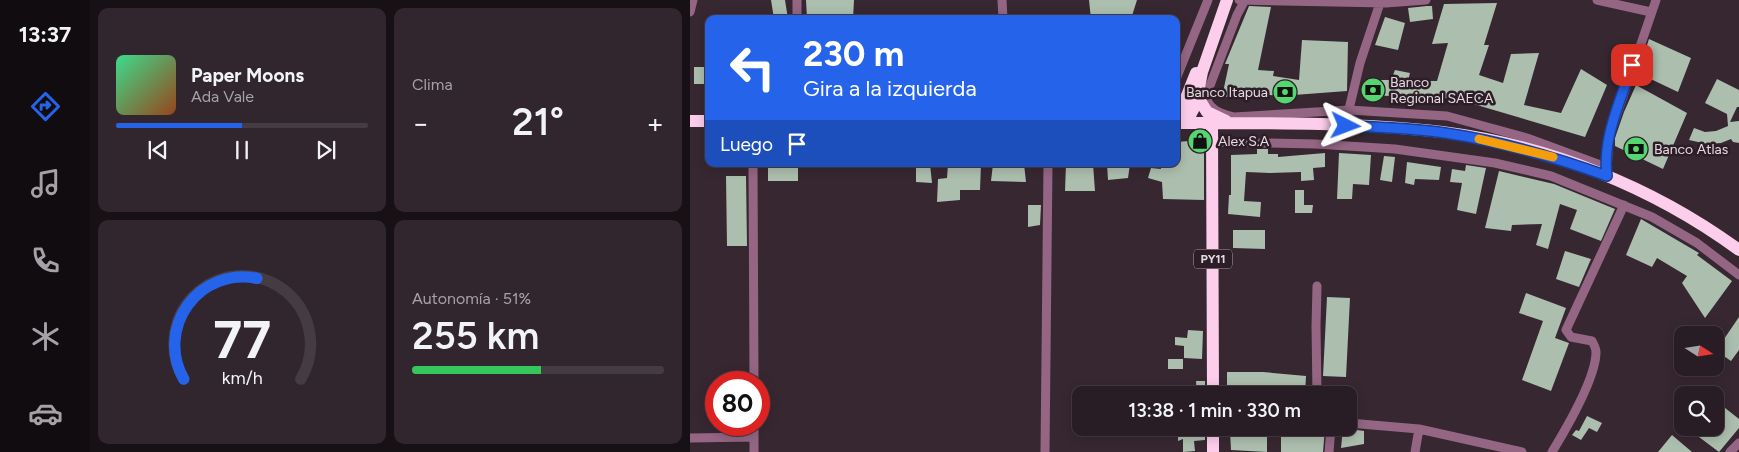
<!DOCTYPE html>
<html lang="es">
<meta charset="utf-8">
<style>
body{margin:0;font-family:Figtree,sans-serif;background:#31262d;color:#f1f3f6;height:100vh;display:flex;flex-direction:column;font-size:19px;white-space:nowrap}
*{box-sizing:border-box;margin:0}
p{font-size:16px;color:#a5a2a7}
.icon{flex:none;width:28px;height:28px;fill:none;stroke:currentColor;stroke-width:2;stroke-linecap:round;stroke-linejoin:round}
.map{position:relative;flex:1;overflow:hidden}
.panel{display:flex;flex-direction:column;gap:8px;padding:8px;background:#171014;width:600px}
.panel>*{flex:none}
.hud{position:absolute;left:15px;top:15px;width:475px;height:152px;border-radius:10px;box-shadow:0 2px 12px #0003,0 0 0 1px #453b42;background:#2563eb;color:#fff;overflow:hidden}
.needle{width:32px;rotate:102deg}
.tools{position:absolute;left:984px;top:326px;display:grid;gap:10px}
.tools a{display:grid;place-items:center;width:50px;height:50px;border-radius:10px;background:#291d25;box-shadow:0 2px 12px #0003,0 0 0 1px #453b42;font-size:25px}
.speed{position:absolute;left:15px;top:371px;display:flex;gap:10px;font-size:25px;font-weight:700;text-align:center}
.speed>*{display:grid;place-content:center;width:65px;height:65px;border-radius:50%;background:#291d25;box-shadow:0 2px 12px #0003,0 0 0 1px #453b42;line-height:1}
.speed .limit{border:8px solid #d22;background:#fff;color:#111}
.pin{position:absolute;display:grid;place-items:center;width:42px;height:42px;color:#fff;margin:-21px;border-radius:10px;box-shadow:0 2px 8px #0006}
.me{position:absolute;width:55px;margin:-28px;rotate:93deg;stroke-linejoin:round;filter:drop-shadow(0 0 4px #0008)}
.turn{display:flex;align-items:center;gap:18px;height:105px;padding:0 15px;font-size:22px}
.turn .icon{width:65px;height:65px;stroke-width:2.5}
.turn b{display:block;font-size:35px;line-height:42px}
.then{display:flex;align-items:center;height:48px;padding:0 15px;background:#0003;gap:10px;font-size:19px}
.big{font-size:38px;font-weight:600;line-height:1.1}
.panel .widget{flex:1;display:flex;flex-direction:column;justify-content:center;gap:8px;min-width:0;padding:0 18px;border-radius:10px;background:#31262d}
.panel .dial{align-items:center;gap:0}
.dial svg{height:130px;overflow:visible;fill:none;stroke:#453b42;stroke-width:7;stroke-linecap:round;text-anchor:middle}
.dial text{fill:#f1f3f6;stroke:none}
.song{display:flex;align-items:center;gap:15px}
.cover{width:60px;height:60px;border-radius:8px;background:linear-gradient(135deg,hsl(150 70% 55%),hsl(20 70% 35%))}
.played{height:5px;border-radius:2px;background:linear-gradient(90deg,#2563eb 50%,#453b42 50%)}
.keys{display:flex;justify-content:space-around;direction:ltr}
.heat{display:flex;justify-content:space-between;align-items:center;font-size:28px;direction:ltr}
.charge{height:8px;border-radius:4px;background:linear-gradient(90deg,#34c759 51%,#453b42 0)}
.panel .tiles{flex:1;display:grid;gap:8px;grid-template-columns:repeat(2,1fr)}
.trip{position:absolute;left:382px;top:386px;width:285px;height:50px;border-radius:10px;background:#291d25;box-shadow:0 2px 12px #0003,0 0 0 1px #453b42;font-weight:600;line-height:50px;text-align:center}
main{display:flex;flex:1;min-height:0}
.tabs{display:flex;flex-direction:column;width:90px;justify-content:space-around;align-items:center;background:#100c0f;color:#a5a2a7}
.tabs .icon{width:35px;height:35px}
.tabs .current{color:#2563eb}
.tabs b{font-size:22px;color:#f1f3f6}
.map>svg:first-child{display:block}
.building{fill:#acbeae}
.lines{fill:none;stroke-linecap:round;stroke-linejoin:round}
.minor{stroke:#946684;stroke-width:9}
.highway{stroke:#fcceec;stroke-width:12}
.route-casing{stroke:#184099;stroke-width:12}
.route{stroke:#2563eb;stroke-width:9}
.slow{stroke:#f59e0b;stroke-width:9}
.labels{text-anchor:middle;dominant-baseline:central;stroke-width:5;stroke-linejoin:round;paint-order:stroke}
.shield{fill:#2d1d27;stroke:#aea1a9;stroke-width:1}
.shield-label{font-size:12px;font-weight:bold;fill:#e5dae1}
.poi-label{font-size:14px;fill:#e5dae1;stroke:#2d1d27;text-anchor:start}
</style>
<main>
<nav class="tabs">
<b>13:37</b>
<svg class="icon current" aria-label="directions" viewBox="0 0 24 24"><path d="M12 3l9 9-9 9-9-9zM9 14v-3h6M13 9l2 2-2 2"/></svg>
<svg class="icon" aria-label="music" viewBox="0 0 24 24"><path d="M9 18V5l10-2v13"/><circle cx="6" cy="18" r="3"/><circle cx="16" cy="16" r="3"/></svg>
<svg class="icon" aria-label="phone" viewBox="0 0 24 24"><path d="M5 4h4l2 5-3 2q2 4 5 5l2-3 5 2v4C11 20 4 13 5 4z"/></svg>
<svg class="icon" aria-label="climate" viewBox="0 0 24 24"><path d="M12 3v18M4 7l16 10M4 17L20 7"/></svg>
<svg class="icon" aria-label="car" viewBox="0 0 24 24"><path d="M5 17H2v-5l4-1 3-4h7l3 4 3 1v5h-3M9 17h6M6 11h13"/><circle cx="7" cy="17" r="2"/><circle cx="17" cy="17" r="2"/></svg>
</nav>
<section class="panel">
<div class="tiles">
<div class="widget">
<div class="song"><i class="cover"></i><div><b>Paper Moons</b><p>Ada Vale</p></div></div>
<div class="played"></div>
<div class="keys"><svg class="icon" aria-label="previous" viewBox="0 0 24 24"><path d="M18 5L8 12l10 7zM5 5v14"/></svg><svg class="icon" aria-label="pause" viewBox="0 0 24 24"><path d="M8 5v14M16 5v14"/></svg><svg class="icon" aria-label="next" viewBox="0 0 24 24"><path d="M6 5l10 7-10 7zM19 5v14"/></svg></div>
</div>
<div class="widget"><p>Clima</p>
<div class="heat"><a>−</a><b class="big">21°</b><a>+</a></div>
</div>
<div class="widget dial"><svg viewBox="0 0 100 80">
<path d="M14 69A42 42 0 1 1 86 69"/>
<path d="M14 69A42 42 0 0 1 59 7" stroke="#2563eb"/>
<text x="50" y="56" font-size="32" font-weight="700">77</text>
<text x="50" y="72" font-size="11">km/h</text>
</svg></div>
<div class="widget"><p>Autonomía · 51%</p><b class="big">255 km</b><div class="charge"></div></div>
</div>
</section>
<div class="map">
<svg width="1049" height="452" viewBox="0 0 1049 452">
<rect width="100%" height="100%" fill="#372731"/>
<path class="building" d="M81,0h14l3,19h-14z
M116,0h48l-1,19h-46z
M399,0h48l-6,19h-40z
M807,3l-13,42h5l-10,30 24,8 8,-29 28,-1 -15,52 37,8 20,-44 26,16 -22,52 -115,-34 1,-4 -107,-4 3,-15h24l4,-10 15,3 -2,8h29l11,-38 -16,1 12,-40z
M559,6l22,1 -13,63 16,1 -1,5 26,4 3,-40 46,2 -1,49 -53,4v2h-20l1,-2 -53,2 7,-33h-4z
M737,6h5l1,13 -23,3 -2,-14z
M695,17l20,6 -7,27 -23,-5z
M959,39l42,19 -13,34 -40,-19z
M4,67h14l-1,17h-13z
M1027,79l22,11v17h-2l-7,15 9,-1v22l-6,-1 -2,-3 -10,4 -14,1 -18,-4 5,-12 11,4 11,-1 12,-5 -1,-12 -22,-11z
M946,85l51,28 -24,56 -48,-23v-8l9,-26z
M514,140v60l-41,-1 -1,-17 -14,-4 3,-10 10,1 -1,-5h16v-22z
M567,149h11v5h10v3l47,-4v14l-12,1 1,12 -13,1v-9l-31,1 -24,-1 -2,29 17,1 -1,15 -32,-3 1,-19h2v-40l26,-1z
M649,153l32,2 -2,30 -16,-1 -1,15h-15z
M694,156l11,1 -3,25 -12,-2z
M717,162l34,5 -2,13 -24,-1 -1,6 -9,-2z
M93,164h15v17h-30v-16h15z
M226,164h14l2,19 -16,-1z
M258,164l18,3v-3h15l-1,26h-20v10l-23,2 1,-23 9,-1z
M303,164h31l2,18 -35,-1z
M376,164h27l2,27h-30z
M417,164h23l-2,14 -20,2z
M776,165l20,3 -10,46 -19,-4 5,-27 -12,-1 2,-13 13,2z
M809,171l55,13 61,25 -14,32 -31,-12 7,-19 -17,-6 -12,45 -12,-4 6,-21 -30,1 -1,6 -26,-3z
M36,176h20l1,70h-20z
M605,190h9v15h9l-1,8h-17z
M338,205h13l-1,20 -12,2z
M951,219l58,34 -2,2 35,26 -27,37 -23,-35 5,-7 -30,-18 -5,9 -26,-12z
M543,230h32v19l-32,-1z
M875,251l26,8 -12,28 -23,-8z
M836,293l40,15 -11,30 14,5 -18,48 -29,-11 21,-59 -24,-8z
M637,297l23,1 -4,79 -23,-1z
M1049,317v33l-8,11 -16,-11v-17l9,6z
M498,330l15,1 -1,28 -18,-1v-12l-9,-1v-8l12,1z
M478,359h15v10h-15z
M537,372h36l43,4 -1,19h-78z
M506,381h9v14h-8z
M1025,400l24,19v9l-20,24 -32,-24h28z
M897,416l15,7 -5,9 -8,-4 -8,12 -9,-5 4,-5 3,1z
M607,428h28l-2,24h-42v-19h16z
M653,428l21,3v13l-23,4z
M488,430h27v10l-11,1 1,10 -12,1v-13l-5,2z
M540,431h12v4h25v17l-36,-2z
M982,435l20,17h-34z"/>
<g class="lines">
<path class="minor" d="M107,0v19
M312,0l1,19
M549,0l147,3 40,-3
M555,0l-8,15 -31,81c2,14 16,18 28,21l115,-7 98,6 80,22 79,29
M907,0l54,12
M0,12l3,-12
M486,79l32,-79
M655,126l15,-63 21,-63
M523,142l103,2 79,5 100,14 56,13 101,41 45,26 42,32
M63,164l1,218
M917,172l2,-35 47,-137
M627,395l-1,-69 1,-40
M659,423l70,6 103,23
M64,425v27
M0,438l64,-1
M355,452l3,-288
M639,452l2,-24
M725,452l4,-23
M862,452c14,-23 44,-73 44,-100 0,-4 -2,-7 -4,-11l-21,-4 -5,-7 58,-125
M1040,452l9,-9"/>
<path class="highway" d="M507,96l10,16 19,9
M0,121h19
M486,123c88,0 178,-1 266,9 106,13 211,55 297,118
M496,123l10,-19 6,-32 25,-72
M496,123l-2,-20 12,-30
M522,123l1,272
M523,428v24"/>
</g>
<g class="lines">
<defs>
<path id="route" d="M656,126c32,1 66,2 99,7 56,8 109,24 162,43 -5,-38 14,-76 25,-111"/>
</defs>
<use href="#route" class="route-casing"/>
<use href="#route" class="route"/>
<path class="slow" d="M789,139l74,18"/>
</g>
<defs>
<symbol id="bank-disc" viewBox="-11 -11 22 22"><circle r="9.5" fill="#55d671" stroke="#2d1d27"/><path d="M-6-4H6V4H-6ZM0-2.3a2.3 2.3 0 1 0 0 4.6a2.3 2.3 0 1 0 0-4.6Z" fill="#111"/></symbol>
<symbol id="shop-disc" viewBox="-11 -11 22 22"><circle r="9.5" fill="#55d671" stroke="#2d1d27"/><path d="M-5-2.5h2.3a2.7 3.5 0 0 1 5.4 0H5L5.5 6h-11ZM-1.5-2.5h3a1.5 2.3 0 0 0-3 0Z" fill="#111"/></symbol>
</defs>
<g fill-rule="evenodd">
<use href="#bank-disc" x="669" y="76" width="28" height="28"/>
<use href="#bank-disc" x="581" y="78" width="28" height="28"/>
<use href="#shop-disc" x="496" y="127" width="28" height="28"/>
<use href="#bank-disc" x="932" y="135" width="28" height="28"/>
</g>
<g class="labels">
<rect class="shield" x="504" y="249.5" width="38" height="19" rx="4"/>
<g class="shield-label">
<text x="523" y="259">PY11</text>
</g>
<g class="poi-label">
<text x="700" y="82">Banco<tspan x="700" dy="16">Regional SAECA</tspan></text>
<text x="578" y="92" text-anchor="end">Banco Itapua</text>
<text x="528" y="141">Alex S.A</text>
<text x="964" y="149">Banco Atlas</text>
</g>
</g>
</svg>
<div class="tools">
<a><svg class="needle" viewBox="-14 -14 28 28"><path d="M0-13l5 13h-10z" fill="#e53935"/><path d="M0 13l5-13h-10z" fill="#a5a2a7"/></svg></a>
<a><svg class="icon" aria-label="search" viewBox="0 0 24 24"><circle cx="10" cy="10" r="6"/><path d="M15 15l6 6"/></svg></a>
</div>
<div class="speed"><div class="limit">80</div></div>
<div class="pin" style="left:942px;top:65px;background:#d93025"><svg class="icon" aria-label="arrive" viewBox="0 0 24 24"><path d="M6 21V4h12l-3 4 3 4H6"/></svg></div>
<svg class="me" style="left:656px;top:126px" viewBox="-20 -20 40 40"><path d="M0-17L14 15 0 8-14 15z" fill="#2563eb" stroke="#fff" stroke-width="4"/></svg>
<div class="trip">13:38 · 1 min · 330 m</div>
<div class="hud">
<div class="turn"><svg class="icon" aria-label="left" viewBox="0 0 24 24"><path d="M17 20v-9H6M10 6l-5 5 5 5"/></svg><div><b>230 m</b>Gira a la izquierda</div></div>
<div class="then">Luego<svg class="icon" aria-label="arrive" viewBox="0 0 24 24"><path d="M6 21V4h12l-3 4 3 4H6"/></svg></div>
</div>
</div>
</main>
